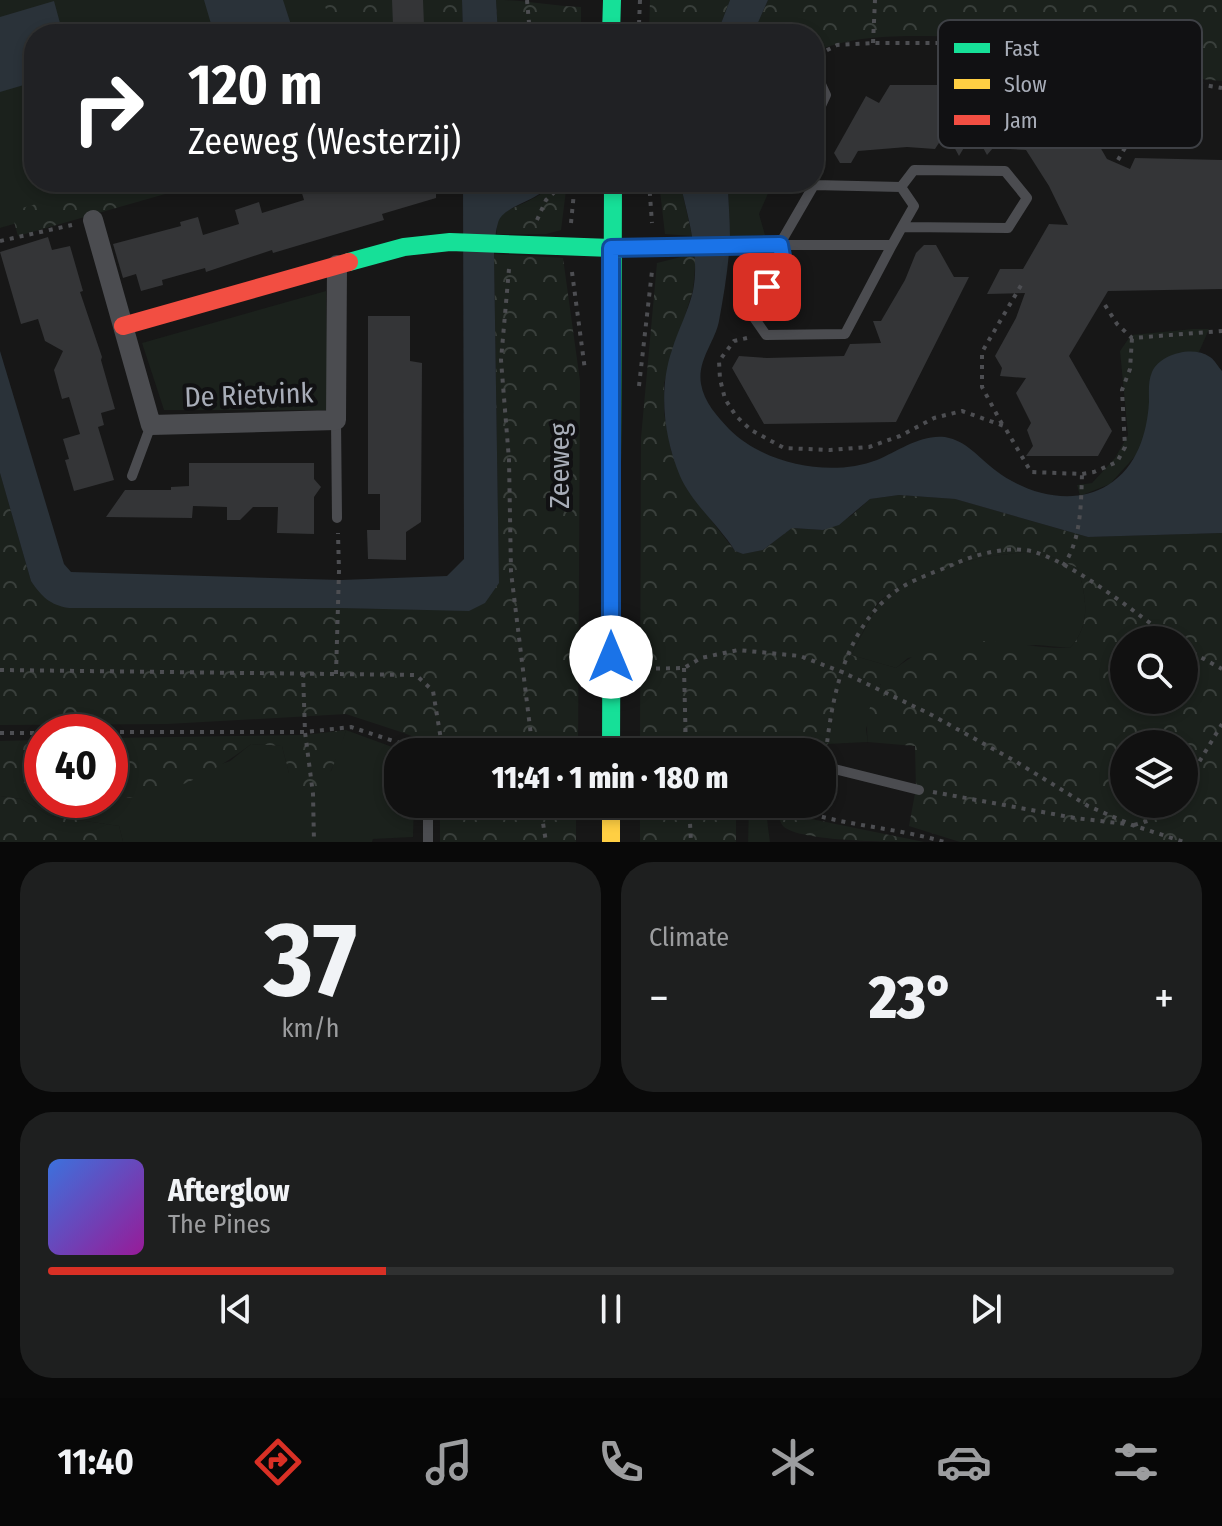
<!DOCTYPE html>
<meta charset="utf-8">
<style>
body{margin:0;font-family:"Fira Sans Condensed",sans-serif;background:#1e1f1f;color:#f1f3f6;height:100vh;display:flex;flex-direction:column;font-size:30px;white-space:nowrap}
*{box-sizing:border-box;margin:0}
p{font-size:26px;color:#9c9d9f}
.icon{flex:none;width:44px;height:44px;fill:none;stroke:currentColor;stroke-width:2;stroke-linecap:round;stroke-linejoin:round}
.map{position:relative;height:842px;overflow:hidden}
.drawer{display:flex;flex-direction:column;gap:20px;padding:20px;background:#090909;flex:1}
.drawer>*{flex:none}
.banner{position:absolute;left:24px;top:24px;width:800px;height:168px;border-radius:32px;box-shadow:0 4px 12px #0003,0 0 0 2px #303131;background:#202124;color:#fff;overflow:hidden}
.tools{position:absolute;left:1110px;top:626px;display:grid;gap:16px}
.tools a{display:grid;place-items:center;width:88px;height:88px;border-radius:50%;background:#111;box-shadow:0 4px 12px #0003,0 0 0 2px #303131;font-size:40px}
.speed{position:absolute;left:24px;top:714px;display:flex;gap:16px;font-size:40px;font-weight:700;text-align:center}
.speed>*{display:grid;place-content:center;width:104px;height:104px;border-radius:50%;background:#111;box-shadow:0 4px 12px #0003,0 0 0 2px #303131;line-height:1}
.speed .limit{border:12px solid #d22;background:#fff;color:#111}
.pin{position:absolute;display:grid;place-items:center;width:68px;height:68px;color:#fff;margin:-34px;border-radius:16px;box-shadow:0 4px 12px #0006}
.me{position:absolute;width:88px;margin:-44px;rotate:0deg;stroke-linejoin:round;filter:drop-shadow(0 0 6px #0008)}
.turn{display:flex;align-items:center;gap:28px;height:168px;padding:0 32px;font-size:36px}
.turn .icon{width:104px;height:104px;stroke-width:2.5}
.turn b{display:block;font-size:56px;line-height:68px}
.big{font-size:60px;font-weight:800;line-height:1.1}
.drawer .widget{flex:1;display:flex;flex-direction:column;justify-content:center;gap:12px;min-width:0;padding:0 28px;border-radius:32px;background:#1e1f1f}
.drawer .dial{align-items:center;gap:0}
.dial b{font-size:104px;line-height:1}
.song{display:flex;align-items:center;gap:24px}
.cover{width:96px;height:96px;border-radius:12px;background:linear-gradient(135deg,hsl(220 70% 55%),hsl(300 70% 35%))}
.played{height:8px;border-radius:4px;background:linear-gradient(90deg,#d93025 30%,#303131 30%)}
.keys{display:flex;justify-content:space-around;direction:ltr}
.heat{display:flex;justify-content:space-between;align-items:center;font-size:44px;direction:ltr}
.drawer .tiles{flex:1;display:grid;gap:20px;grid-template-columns:1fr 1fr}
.widget:last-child{grid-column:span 2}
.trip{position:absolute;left:384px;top:738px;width:452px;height:80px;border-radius:32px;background:#111;box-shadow:0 4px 12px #0003,0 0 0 2px #303131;font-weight:800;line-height:80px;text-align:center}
.menu{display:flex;height:128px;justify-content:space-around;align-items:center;background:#070707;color:#9c9d9f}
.menu .icon{width:56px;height:56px}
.menu .on{color:#d93025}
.menu b{font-size:36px;color:#f1f3f6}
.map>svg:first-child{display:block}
.green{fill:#1b211c}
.forest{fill:url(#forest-crowns);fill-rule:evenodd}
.water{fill:#2a3239}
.building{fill:#343537}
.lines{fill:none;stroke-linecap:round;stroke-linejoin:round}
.path{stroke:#4d4e52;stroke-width:4;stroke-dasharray:4 6;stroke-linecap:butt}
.lane{stroke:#4b4c50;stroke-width:10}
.street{stroke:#4b4c50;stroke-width:20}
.fast{stroke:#16e098;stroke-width:18}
.slow{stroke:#ffcf43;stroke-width:18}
.jam{stroke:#f24e42;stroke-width:18}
.route-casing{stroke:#114b97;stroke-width:20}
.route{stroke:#1a73e8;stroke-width:14}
.labels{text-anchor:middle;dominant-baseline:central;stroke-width:8;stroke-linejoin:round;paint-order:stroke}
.street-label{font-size:28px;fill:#a8adb8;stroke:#111113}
.key{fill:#111113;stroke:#3e4045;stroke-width:2}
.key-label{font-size:22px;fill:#a8adb8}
</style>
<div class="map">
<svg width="1222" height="842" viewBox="0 0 1222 842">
<defs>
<pattern id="forest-crowns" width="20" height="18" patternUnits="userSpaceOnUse" patternTransform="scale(2)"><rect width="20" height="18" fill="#1b211c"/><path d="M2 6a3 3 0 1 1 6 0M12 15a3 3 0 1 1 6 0" fill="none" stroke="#393f3b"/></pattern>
</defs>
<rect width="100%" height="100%" fill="#171717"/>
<path class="green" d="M0,0h331l10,34h-307v148h126l-160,46z
M728,182h45l-14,32 6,21 -35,2z
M326,291l2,119h-164l-22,-67z
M1193,329h16l-10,23 -21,1 -29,54 -3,27 -8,19 -28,31 -30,12 -3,-11 15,-2 23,-25 13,-23 -8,-84 11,-16z
M1024,552l24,3 30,13c8,28 14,57 -8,80l-34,-3 -128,13 -12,10 -45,-13 28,-53 32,-24 73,-21z
M844,674l37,9 -15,46 2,13 -40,2 8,-49z
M346,730l60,22h-8v52h16l-1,33 -40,2 -1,3h-249l-4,-16 -69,-10 -29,-17 -21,-3v-14l2,-2 40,4v16l77,-2 111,-37 21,-17 31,2 7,27 42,-2z
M749,804h16l5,38h-22z"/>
<path class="forest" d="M323,0h139l1,34h-129z
M496,0c30,0 55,6 85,7v27h-83z
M650,0h80l-13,34h-68z
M768,0h454v81c-62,-4 -118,-33 -178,-45 -27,-5 -58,-1 -85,0 -50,1 -98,-4 -145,16v-18h-61z
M116,182h91l-189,54 -7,-25z
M552,182h15l-6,48 -15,4h-49c0,-5 -1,-10 1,-14 6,-14 42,-17 54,-38z
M659,182h21l12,54 -27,-2z
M494,254l69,4 17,123 -2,371 -142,-6 -32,-13 -58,-19 -179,10 -167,1v-252l31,108 38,27h270l130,2 30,-27z
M685,256h11l-3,34 -29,93v30l7,38 40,69 24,31 8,3 20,-4 29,-22 31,2 28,-14 19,-17 29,-4 56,4 133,38 134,-4v309h-262l-51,-16 7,-38 -1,-42 -47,-4c-3,-23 1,-39 13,-58l-37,-10 -8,21 -8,49 -15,8h-173l1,-314 16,-175zM1024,552l24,3 30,13c8,28 14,57 -8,80 -66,1 -114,-26 -174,20l-45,-13 27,-53 33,-24 73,-21zM1124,640h60v60h-60zM1124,744h60v60h-60z
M346,730c-8,24 -14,47 -33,64l-14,-2 -10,-19 -7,-27 -31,-2c-40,31 -89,56 -141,54v-60l195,-3z
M42,740v44l-42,-2v-41z
M0,796l21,3 29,17 69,10 4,16h-123z
M440,804h136v38h-136z
M640,804h96v38h-96z
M777,808l39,12 108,22c-27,0 -126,0 -141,-16 -4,-5 -4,-13 -6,-18z"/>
<path class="water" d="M204,0h79l11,34h-80z
M462,0h34l2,34h-35z
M730,0h38l-15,34h-36z
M54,1l9,33h-29v48l-34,10v-75z
M463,182h89c-12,20 -50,23 -54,41 -3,9 -3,21 -4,31l5,329 -14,20 -16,8 -130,-3h-270c-19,-3 -27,-11 -38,-27l-31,-108v-122l64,213 7,8 270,8 106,-4 17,-17z
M680,182h48c0,18 2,36 2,55 -1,27 -6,57 -11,84 -4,21 -22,39 -18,63 3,18 16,32 28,45 35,35 101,49 148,31 21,-9 44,-26 68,-23 22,4 33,20 50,33 31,24 78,37 113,15 29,-18 39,-51 41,-83 0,-10 -1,-21 3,-30 8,-18 41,-27 58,-15 5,3 8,10 12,14v162l-134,4 -133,-38 -56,-4 -29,4 -31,26 -16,5 -31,-2 -29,22 -20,4 -8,-3c-16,-26 -42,-46 -55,-75 -16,-38 -22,-86 -8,-126 6,-20 16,-38 21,-59 7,-36 -5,-73 -13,-109z"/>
<path class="building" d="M392,0h31l1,25h-31z
M890,85h174l43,74 23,10 5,-11 87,2v129l-114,2 -39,65 43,75 -14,25h-72l7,-10 -6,-16 4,-7 -15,-30 10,-15 -26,-2 2,-8 -7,-12 21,-38 9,-25 -38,1 13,-25h23l26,-45 19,1 -19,-39 -23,-36 -33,-2 -6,7 -13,-24 -15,25 -13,-24 -11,17 -28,-2 -49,4 -7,12h-11l-6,-10 32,-57 13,7z
M328,182l33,9 -1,-9h76v16l-54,16 2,6 -111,33 -1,-3 -66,22 -1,-4 -43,12 1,5 -22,6 -5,-17 -13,4 -10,-34 68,-18 -1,-4 18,-5 5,18 36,-11 -4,-14 24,-8 3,11 42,-13 -3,-10z
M48,237l4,13 18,-4 13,45 -3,1 22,65 -1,3 14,49 -14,4 3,12 -6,2 16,53 -40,11 -9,-31 4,-1 -6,-20 17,-5 -11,-37 -7,2 -8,-29 9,-19 -18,-10 -7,-22 -17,5 -21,-72z
M924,245h12l18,32h15l-73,145 -132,2 -32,-56 7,-12 28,2 77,-2 6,-12 31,-1 -8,-22h8l24,-41 11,-27z
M368,316h42v45l12,2 -1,159 -15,10v28l-38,-1 -1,-29h13v-36h-12z
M189,463h125v16l7,8 -7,10v37l-37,-1 1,-26h-25l-13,13h-13v-13l-34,-1 -1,12 -86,-1 19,-27h46v-3l18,-1z"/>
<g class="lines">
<path class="path" d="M527,0l3,34
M639,24l1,-24
M873,43l2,-43
M818,55l19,-10 36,-2h187l85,32 77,13
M1118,160l19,-33 20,-11 18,-36
M649,182l3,41
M537,220l9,-20 19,-18
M571,223l4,-41
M0,241l72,-16
M509,269l-8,91 8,100 2,112 22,180
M572,272l13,98
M1105,305l12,19 15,14 90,-7
M747,338l-13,3 -15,20 1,18 5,20 11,17 15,14 33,18 46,2 39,-3 31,-11 34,-18 28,-7 42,15 27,46 51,2 12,-2 23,-10 8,-15 -3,-57 8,-21 2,-31
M639,386l13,-115
M1002,424l-20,-37v-35l41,-70
M1063,566c18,-25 18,-61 19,-92
M1184,648l38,21
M684,668l2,84
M636,669l48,-1 17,-10 37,-8 62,6 42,16 86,41 87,48 73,45 44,19 52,17
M0,670l416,5 17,16 10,61
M303,673l2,59 8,62 1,48
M336,674l3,-103 -1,-38
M110,732h195l46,-5 76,25
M0,733h42
M826,752c6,-55 18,-115 61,-154 17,-16 44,-24 65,-33 23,-11 58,-20 83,-13 45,15 99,60 138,88
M1184,787l38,-63
M933,792l142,26 51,6
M540,804l6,38
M689,804l2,38
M784,804c50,22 108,22 160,38
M1134,825l17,-5 21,-16"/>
<path class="lane" d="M814,121l12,-26 -12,-26
M901,187l13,19 -12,21
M781,242l33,-57 -1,-3
M782,245h110l10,-18 106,1 19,-30 -22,-27 -91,-1 -13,17 -87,-2
M780,247l3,15 -33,50 16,23 79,-1 47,-89
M336,420l1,98
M132,476l19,-51
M822,766l97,24
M428,842v-38"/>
<path class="street" d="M93,220l58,205 185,-5 1,-155"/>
<path class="fast" d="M611,34l1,-34
M349,262l55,-15 46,-5 161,6 169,-3
M611,752l2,-570"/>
<path class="slow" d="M611,804v38"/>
<path class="jam" d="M123,326l226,-64"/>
</g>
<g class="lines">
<defs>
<path id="route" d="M611,657v-409l169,-3 3,17 -16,25"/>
</defs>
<use href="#route" class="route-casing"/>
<use href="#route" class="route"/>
</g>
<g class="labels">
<g class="street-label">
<text transform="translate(249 395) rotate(-2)">De Rietvink</text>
<text transform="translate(559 466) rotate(-90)">Zeeweg</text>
</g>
</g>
<rect x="938" y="20" width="264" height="128" rx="12" class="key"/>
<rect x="954" y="43" width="36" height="10" fill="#16e098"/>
<rect x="954" y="79" width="36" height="10" fill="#ffcf43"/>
<rect x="954" y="115" width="36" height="10" fill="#f24e42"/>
<g class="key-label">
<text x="1004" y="56">Fast</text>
<text x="1004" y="92">Slow</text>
<text x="1004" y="128">Jam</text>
</g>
</svg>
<div class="tools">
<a><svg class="icon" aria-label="search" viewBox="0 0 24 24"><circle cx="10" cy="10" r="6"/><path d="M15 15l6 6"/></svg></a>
<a><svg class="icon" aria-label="layers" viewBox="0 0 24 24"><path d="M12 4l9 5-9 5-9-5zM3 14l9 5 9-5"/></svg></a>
</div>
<div class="speed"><div class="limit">40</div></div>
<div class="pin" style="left:767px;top:287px;background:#d93025"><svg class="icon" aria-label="arrive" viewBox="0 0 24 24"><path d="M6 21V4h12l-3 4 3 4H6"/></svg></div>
<svg class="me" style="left:611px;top:657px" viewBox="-20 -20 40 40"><circle r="19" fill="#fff"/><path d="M0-13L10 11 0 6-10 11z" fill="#1a73e8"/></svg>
<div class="trip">11:41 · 1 min · 180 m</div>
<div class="banner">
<div class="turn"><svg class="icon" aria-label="right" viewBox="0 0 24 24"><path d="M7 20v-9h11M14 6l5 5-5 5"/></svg><div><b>120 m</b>Zeeweg (Westerzij)</div></div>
</div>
</div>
<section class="drawer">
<div class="tiles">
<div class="widget dial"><b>37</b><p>km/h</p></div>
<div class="widget"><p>Climate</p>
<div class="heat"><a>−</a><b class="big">23°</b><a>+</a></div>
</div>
<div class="widget">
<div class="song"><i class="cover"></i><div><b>Afterglow</b><p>The Pines</p></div></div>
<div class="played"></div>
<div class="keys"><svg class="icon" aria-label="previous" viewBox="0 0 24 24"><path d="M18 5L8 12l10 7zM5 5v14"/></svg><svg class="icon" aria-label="pause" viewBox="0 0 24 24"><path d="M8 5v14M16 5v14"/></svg><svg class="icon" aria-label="next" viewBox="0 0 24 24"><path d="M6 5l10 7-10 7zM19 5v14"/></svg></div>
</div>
</div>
</section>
<nav class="menu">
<b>11:40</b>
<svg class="icon on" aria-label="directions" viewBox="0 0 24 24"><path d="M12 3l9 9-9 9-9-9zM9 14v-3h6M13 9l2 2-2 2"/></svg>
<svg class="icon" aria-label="music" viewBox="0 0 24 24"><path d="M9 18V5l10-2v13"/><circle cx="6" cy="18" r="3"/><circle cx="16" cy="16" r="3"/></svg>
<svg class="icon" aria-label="phone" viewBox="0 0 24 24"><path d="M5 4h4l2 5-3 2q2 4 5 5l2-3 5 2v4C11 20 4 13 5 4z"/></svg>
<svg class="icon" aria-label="climate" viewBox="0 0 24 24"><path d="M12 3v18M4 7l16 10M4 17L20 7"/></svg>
<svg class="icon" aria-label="car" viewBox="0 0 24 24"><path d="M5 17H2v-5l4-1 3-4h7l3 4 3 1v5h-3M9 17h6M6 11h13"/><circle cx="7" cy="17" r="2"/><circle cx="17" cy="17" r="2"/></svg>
<svg class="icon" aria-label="filters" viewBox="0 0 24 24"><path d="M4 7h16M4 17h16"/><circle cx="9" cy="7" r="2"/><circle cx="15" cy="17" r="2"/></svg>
</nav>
